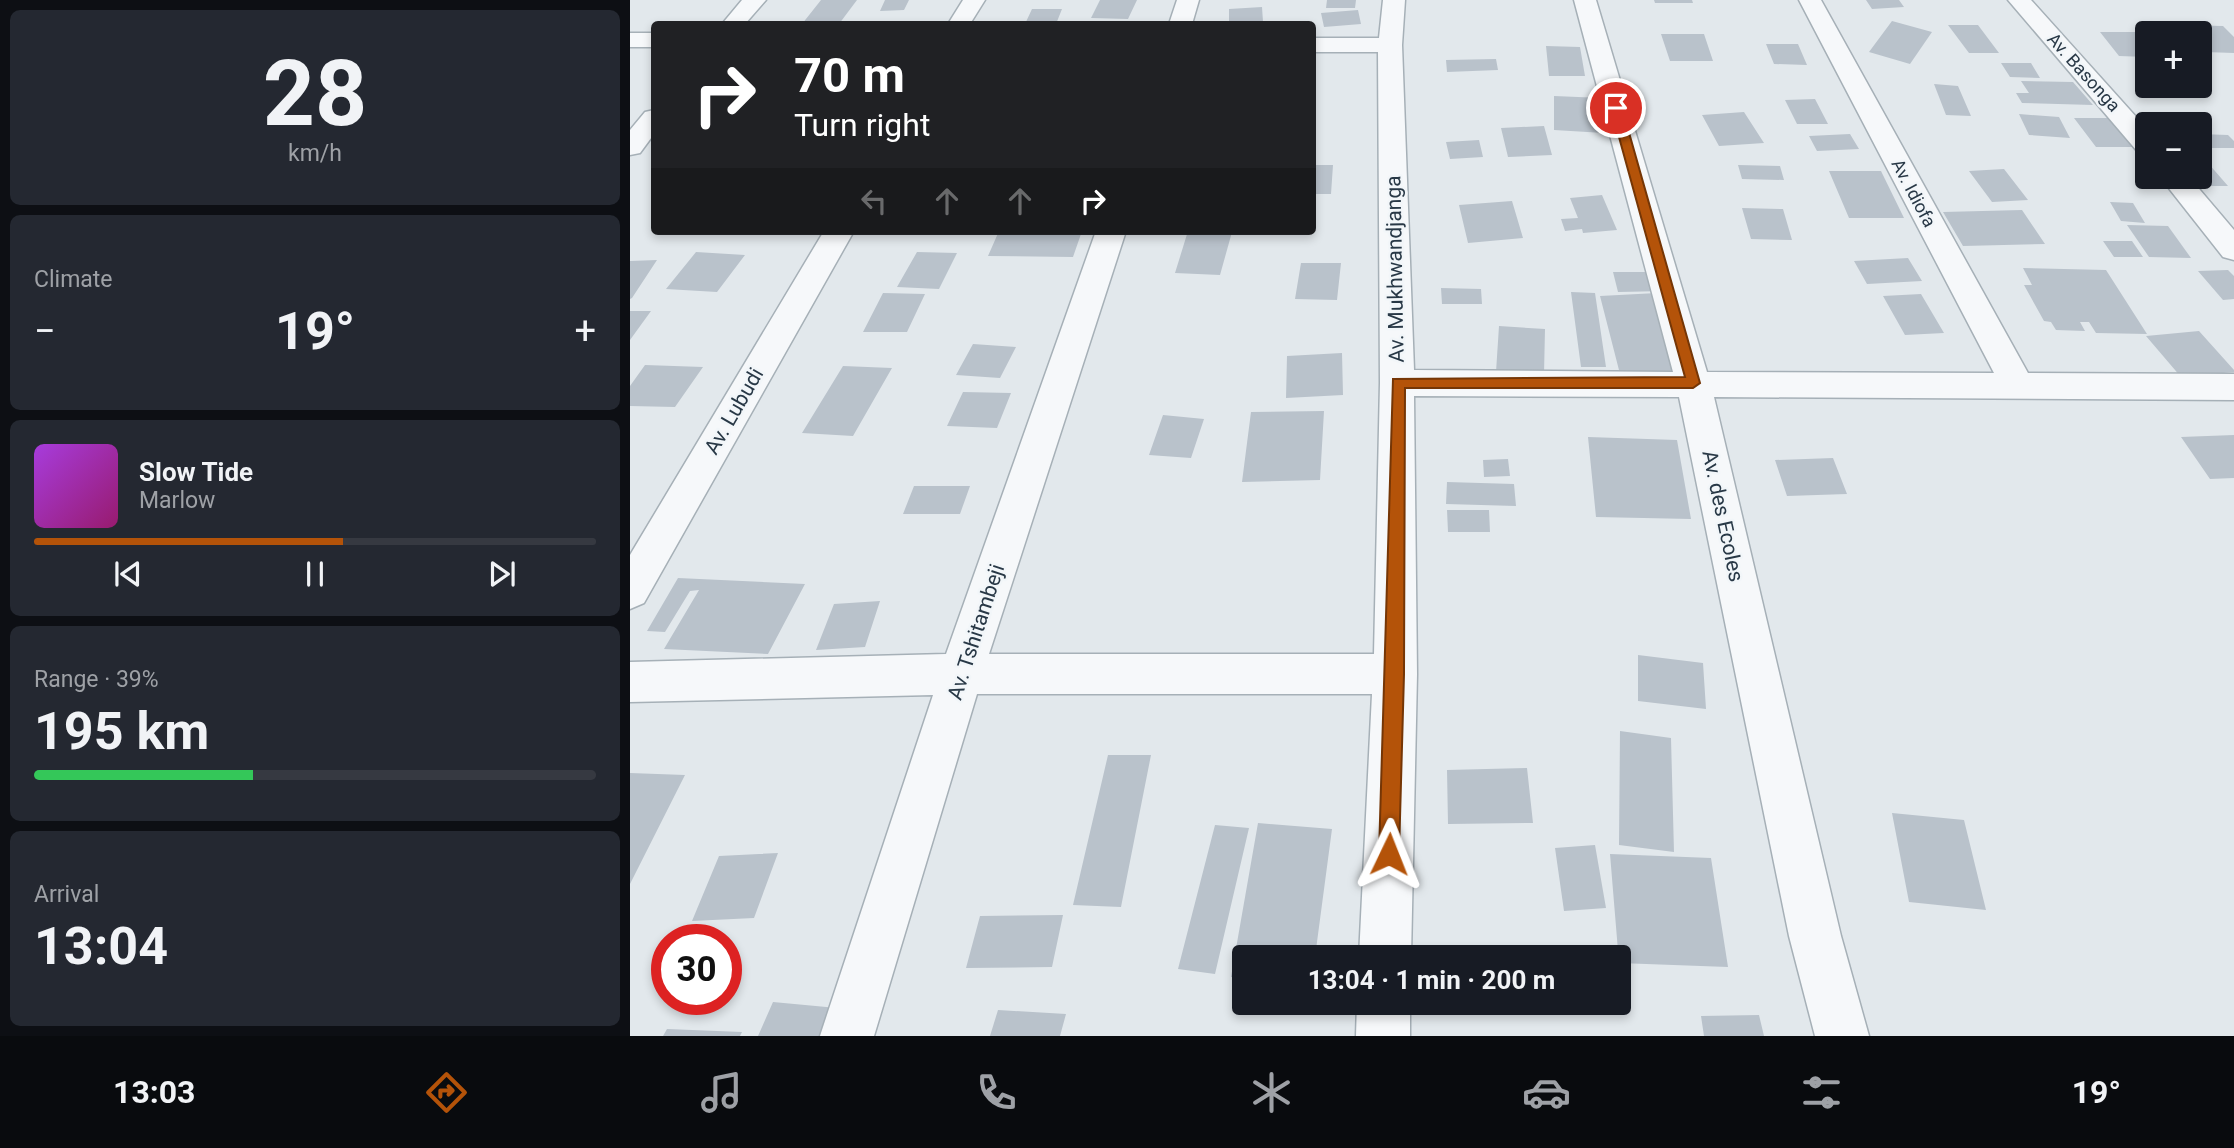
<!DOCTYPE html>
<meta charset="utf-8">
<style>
body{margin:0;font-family:Roboto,sans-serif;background:#242831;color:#f1f3f6;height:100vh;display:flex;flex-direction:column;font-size:26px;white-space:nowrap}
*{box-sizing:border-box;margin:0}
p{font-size:23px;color:#9ea1a6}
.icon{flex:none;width:38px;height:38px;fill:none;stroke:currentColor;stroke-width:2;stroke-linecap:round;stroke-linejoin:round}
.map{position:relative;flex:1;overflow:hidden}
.drawer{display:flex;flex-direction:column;gap:10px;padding:10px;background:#0d0f14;width:630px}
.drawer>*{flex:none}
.banner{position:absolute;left:21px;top:21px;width:665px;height:214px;border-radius:7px;box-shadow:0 4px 10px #0003;background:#202124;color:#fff;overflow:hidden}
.buttons{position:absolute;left:1505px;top:21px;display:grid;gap:14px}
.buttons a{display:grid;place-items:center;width:77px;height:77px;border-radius:7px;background:#171b24;box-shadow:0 4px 10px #0003;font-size:35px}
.speed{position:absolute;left:21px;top:924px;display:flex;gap:14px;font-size:35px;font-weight:700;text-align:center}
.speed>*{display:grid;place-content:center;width:91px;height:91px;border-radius:50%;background:#171b24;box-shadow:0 4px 10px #0003;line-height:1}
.speed .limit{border:10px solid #d22;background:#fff;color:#111}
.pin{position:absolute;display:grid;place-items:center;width:60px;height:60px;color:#fff;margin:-30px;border:4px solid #fff;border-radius:50%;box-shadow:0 2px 7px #0007}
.me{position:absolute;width:77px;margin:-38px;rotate:2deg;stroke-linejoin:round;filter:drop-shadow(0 0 5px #0008)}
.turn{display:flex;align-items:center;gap:24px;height:147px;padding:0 28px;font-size:32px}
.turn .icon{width:91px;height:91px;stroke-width:2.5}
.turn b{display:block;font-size:49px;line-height:60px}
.lanes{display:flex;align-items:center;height:66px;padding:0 28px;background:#0003;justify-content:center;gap:35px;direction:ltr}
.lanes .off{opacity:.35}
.big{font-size:52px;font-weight:700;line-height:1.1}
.drawer .card{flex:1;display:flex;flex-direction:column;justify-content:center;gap:10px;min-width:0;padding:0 24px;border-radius:10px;background:#242831}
.drawer .dial{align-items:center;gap:0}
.dial b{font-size:91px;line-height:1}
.song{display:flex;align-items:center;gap:21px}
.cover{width:84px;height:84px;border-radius:10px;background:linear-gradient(135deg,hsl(280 70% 55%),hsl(320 70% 35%))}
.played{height:7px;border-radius:4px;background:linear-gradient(90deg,#b45309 55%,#363941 55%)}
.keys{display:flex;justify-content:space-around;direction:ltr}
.heat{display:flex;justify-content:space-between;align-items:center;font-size:38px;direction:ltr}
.charge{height:10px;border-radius:5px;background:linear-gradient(90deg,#34c759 39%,#363941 0)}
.trip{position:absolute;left:602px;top:945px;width:399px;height:70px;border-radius:7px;background:#171b24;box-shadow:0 4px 10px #0003;font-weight:700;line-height:70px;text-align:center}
.tab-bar{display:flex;height:112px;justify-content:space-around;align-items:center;background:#090b0e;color:#9ea1a6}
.tab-bar .icon{width:49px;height:49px}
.tab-bar .on{color:#b45309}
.tab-bar b{font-size:32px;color:#f1f3f6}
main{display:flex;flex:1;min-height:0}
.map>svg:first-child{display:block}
.building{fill:#b9c2cb}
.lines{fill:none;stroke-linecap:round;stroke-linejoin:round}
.minor-casing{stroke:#a6b0b7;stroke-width:3}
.minor{fill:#f6f8fa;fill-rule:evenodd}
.route{fill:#b45309;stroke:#753606;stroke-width:2}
.labels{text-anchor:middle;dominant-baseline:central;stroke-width:5;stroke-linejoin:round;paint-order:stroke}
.far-street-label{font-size:18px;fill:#283846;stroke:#f2f6f9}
.street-label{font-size:21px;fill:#283846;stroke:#f2f6f9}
</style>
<main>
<section class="drawer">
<div class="card dial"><b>28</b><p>km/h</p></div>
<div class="card"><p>Climate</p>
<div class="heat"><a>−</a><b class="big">19°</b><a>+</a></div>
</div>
<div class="card">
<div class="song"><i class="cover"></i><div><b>Slow Tide</b><p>Marlow</p></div></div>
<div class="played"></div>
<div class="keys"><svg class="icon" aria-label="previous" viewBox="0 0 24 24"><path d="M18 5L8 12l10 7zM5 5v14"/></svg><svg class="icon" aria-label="pause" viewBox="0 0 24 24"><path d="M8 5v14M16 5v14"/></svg><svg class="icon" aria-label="next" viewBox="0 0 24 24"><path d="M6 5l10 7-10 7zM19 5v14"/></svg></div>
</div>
<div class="card"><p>Range · 39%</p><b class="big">195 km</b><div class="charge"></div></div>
<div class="card"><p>Arrival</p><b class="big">13:04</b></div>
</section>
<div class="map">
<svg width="1604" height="1036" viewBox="0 0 1604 1036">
<rect width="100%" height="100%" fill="#e2e8ec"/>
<path class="building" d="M191,0h36l-18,24h-37z
M255,0h24l-5,10 -24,1z
M470,0h37l-9,19 -37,-1z
M697,0h29l-1,8h-29z
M1024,0h38l1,3h-38z
M1236,0h33l5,7 -32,2z
M632,7l1,15 -34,2v-15z
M402,9h30l-6,15h-31z
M728,10l3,14 -37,3 -3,-14z
M1262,21l40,11 -22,32 -41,-12z
M1318,25h30l21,28h-30z
M1550,25l43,1 11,11v16l-29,-1 -5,-6v-13h-12z
M1470,32h38l9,11v14l-28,-1z
M1031,34h43l9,27h-43z
M1136,44h32l9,21 -33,-1z
M916,46l34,1 5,29h-36z
M866,59l2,11 -51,2 -1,-12z
M1371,63h30l9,15 -30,-1z
M1391,81l52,1 20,23 -71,-2 -6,-10h13z
M1506,81h11v5h23l7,8h-30z
M1304,84l24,2 13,30 -25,-1z
M924,96l48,2 2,35 -50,-3z
M1185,99l13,25h-31l-12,-24z
M1114,112l20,31 -45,3 -17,-31z
M1389,114l40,3 11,21 -41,-3z
M1444,118h46l23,29h-47z
M914,126l8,29 -44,2 -7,-29z
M1220,134l9,15 -42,2 -8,-15z
M1570,134l28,1 6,6v7h-34z
M849,140l4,17 -33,2 -4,-17z
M1570,163h8l20,23h-31l-8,-9h11z
M682,165h21l-2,29h-19z
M1108,165l42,1 4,14 -42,-1z
M1374,169l24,31 -36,2 -23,-31z
M1199,171h52l23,47h-55z
M972,195l15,35 -34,3 -1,-4 -17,2 -4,-12 17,-1 -8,-20z
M882,201l11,37 -55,5 -9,-38z
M1480,202l23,1 12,20 -24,-2z
M1112,208l41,1 9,31 -41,-1z
M1392,210l23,34 -82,2 -20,-34z
M1497,225l41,1 23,32 -42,-1z
M369,231h83l-9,26 -85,-1z
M558,231l44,1 -12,43 -45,-2z
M1473,241h29l11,16h-29z
M66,252l49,3 -28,37 -51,-3z
M287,252l40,1 -18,36 -42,-2z
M1278,258l14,23 -55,3 -13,-23z
M27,260l-25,38 -2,1v-38z
M671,263h40l-4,37 -42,-1z
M1393,268l83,2 41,64 -51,-1 -7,-11h-9l5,9 -29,-1 -5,-8 -7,-1 -20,-36h8z
M1598,270l6,6v23l-11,1 -25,-29z
M983,272h48l5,19 -48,1z
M811,288l40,1 1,15h-40z
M941,292l24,1 11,74h-25z
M253,293l42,1 -18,38h-44z
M1027,293l24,79 -61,2 -20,-78z
M1291,294l23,39 -39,2 -22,-39z
M0,311h21l-21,29z
M869,326l46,3 -1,45 -48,-2z
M1569,331l35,39v2l-53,5 -35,-41z
M343,344l43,3 -16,31 -44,-3z
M712,353l1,42 -57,3 1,-42z
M15,365l58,2 -28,40 -45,-1v-20z
M213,366l49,2 -39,68 -51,-3z
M333,392l48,1 -14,35 -50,-2z
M694,411l-4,69 -78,2 9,-70z
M533,415l41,4 -13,39 -42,-3z
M1604,435v43l-24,1 -29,-42z
M958,437l89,3 14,79 -95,-2z
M1203,458l14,36 -60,2 -12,-36z
M878,459l2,17 -26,1 -1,-17z
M817,482l67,2 2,22 -70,-2z
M284,486h56l-10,28h-57z
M817,510h42l1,22h-42z
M48,578l127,6 -37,70 -104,-5 35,-59 -9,1 -25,41 -18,-1z
M250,601l-15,46 -49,3 18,-46z
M1008,655l65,8 3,46 -68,-8z
M990,731l51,7 3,114 -55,-7z
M478,755h43l-30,152 -48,-2z
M897,768l6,55 -85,1 -1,-54z
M0,773l55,2 -55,109z
M1262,813l72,7 22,90 -77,-8z
M628,823l74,6 -17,128h-71v21l-13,-1z
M585,825l34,3 -34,146 -37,-5z
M965,845l11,63 -42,3 -9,-63z
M148,853l-24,65 -62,3 27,-65z
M980,854l101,4 17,109 -109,-4z
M433,915l-11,52 -86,1 14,-52z
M143,1002l64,6 -11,28h-68z
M368,1010l68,4 -6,22h-70z
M1129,1015l5,21h-60l-3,-20z
M37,1029l75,3 -2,4h-77z"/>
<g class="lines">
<defs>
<path id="minor" d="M112,0h24l-21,24h-23z
M333,0h22l-15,24h-22z
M547,0h22l-7,24h-23z
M753,0h22l-3,45 12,325 259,2 -99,-372h22l111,372 287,1 -195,-373h22l207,373 206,1v26l-520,-3 127,539 28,100h-54l-26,-100 -110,-539 -265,-1 3,278 -6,283h-52l13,-263h-395l-103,342h-54l113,-341 -303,7v-40l316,-8 150,-423h30l-137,423h385l6,-271 -2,-331h-66v-14h67z
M1378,0h23l116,129v24l-10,-2z
M0,33h24v14h-24z
M24,110v24l-14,19 -10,2v-25l15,-18z
M1530,177h29l45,53v30l-11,-3z
M194,231h30l-210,372 -14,6v-54z
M727,1003h53v33h-54z"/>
</defs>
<use href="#minor" class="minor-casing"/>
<use href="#minor" class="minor"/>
</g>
<path class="route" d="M986,105l6,3 78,275 -7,5h-288l-1,286 -5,180 -3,7 -7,3 -7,-3 -3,-7 14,-475 292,-2 -74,-269z"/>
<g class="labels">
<g class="far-street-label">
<text transform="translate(1454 72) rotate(48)">Av. Basonga</text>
<text transform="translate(1284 193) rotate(62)">Av. Idiofa</text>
</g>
<g class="street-label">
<text transform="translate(765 269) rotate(-91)">Av. Mukhwandjanga</text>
<text transform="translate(104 411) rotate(-60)">Av. Lubudi</text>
<text transform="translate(1093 516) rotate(78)">Av. des Ecoles</text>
<text transform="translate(346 632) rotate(-72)">Av. Tshitambeji</text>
</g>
</g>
</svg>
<div class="buttons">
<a>+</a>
<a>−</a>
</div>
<div class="speed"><div class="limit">30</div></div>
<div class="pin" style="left:986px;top:108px;background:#d93025"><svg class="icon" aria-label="arrive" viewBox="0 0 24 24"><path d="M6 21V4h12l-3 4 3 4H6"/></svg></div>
<svg class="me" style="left:759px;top:854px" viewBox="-20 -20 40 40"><path d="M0-17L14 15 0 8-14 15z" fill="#b45309" stroke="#fff" stroke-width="4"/></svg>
<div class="trip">13:04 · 1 min · 200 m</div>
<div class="banner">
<div class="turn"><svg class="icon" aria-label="right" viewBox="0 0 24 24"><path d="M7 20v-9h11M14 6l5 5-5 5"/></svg><div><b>70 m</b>Turn right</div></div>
<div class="lanes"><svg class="icon off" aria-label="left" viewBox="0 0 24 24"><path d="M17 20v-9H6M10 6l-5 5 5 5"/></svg><svg class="icon off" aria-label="ahead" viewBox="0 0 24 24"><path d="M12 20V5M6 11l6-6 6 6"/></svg><svg class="icon off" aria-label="ahead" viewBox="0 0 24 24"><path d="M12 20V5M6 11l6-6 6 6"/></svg><svg class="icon" aria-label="right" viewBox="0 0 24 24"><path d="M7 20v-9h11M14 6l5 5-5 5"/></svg></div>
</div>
</div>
</main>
<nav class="tab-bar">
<b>13:03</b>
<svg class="icon on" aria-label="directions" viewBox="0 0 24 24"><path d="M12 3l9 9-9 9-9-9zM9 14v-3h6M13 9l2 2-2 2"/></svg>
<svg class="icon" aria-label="music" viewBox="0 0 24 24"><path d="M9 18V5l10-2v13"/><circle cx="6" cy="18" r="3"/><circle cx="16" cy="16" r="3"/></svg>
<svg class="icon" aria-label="phone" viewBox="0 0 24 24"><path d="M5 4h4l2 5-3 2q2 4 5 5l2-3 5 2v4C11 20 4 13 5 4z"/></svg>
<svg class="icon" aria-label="climate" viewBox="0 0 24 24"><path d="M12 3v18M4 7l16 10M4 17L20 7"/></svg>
<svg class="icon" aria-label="car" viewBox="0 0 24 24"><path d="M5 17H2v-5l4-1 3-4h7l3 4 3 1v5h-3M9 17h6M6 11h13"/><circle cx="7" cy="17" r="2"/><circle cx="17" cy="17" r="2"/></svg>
<svg class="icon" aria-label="filters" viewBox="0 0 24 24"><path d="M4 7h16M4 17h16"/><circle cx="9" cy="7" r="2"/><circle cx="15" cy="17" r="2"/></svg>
<b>19°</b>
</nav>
